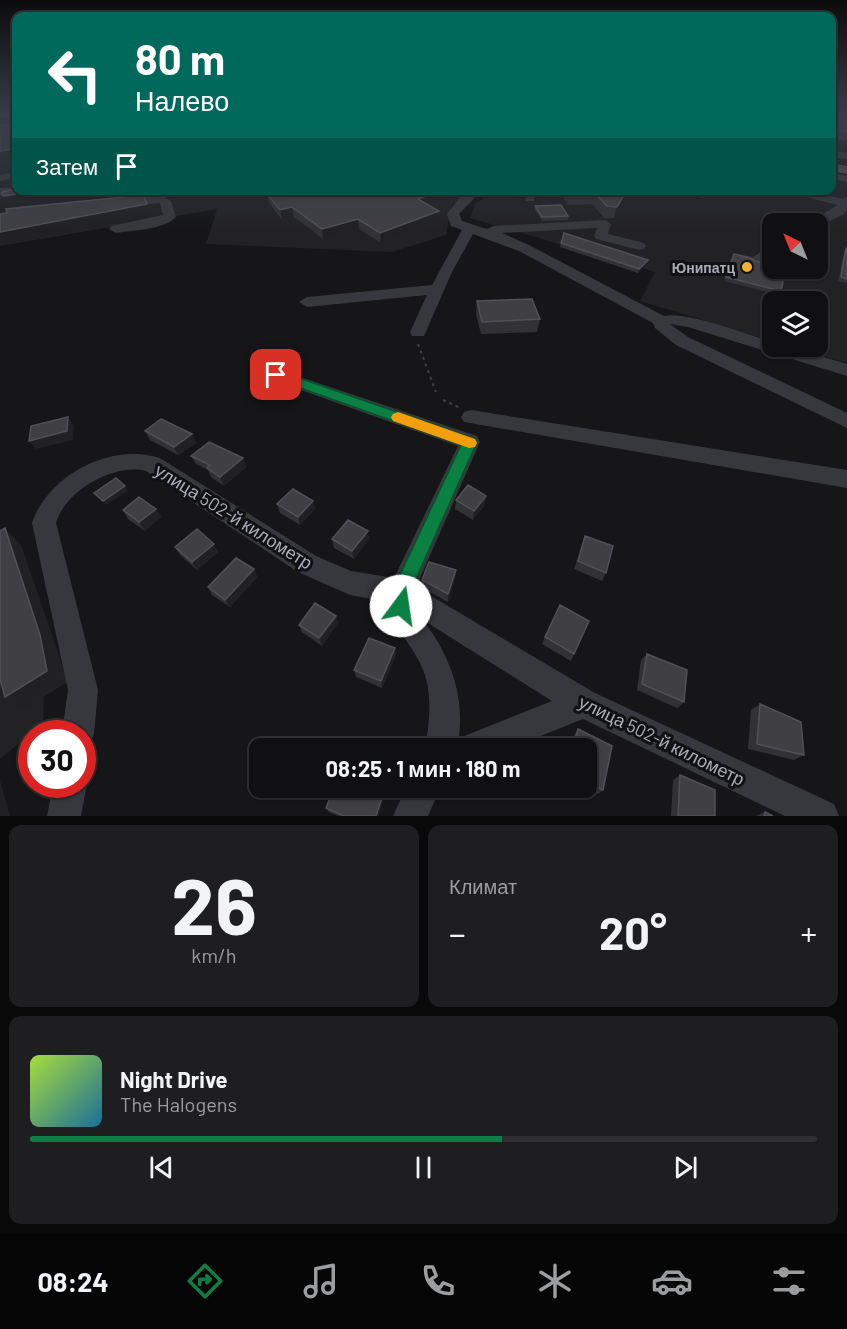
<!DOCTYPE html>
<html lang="ru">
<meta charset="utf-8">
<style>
body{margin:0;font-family:Barlow,sans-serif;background:#1e1e20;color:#f1f3f6;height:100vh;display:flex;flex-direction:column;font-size:22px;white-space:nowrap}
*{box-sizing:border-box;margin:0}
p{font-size:20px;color:#9c9d9f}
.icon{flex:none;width:33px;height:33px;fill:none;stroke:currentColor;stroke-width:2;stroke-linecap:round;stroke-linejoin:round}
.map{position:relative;height:816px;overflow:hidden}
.side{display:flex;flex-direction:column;gap:9px;padding:9px;background:#09090a;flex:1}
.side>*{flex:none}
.banner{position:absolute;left:12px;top:12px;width:824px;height:183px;border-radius:12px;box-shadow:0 2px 4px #0004,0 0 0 2px #303032;background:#00695c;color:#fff;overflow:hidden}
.needle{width:39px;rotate:317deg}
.buttons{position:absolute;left:762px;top:213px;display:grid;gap:12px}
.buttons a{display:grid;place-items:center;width:66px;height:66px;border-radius:12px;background:#101012;box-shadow:0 2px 4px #0004,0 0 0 2px #303032;font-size:30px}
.speed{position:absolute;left:18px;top:720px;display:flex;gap:12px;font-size:30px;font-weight:700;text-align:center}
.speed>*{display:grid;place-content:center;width:78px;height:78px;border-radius:50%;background:#101012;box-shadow:0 2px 4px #0004,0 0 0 2px #303032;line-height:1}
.speed .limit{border:9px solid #d22;background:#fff;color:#111}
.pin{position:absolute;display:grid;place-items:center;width:51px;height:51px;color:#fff;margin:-26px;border-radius:12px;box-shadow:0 3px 9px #0006}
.me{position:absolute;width:66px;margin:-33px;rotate:14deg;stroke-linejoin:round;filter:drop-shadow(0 0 4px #0008)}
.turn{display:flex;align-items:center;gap:21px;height:126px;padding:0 24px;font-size:27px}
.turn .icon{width:78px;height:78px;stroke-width:2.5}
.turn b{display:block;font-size:42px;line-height:51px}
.then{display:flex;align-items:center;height:57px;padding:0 24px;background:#0003;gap:12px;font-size:22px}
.big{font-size:45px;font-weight:700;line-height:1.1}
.side .card{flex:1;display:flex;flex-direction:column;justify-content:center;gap:9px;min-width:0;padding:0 21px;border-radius:12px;background:#1e1e20}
.side .dial{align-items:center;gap:0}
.dial b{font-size:78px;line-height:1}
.song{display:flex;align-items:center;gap:18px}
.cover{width:72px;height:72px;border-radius:9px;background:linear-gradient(135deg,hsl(80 70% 55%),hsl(200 70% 35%))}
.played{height:6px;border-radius:3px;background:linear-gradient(90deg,#0b8043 60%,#303032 60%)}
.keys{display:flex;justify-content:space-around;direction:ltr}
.heat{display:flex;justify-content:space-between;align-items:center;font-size:33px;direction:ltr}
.side .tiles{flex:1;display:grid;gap:9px;grid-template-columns:1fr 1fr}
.card:last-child{grid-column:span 2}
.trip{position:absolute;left:249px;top:738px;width:348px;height:60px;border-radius:12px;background:#101012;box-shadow:0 2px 4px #0004,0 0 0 2px #303032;font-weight:700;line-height:60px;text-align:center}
.tabs{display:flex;height:96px;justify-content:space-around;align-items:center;background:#060607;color:#9c9d9f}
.tabs .icon{width:42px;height:42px}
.tabs .on{color:#0b8043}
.tabs b{font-size:27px;color:#f1f3f6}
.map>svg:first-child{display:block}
.built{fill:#222225;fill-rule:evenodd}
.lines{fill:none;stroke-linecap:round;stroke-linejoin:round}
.path{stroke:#3d3f44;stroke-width:2;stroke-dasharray:3 4;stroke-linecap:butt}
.minor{fill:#37383d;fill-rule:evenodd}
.major{fill:#53555c;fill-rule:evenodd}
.tram{stroke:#4a4c52;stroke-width:1.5}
.wall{fill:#323236}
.shaded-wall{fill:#212124}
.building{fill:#3f3f44;stroke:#4f5156;stroke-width:1.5}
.route{fill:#0b8043;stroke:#07532c;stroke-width:1.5}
.slow{fill:#f59e0b}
.poi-dot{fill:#f2b134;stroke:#111113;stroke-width:2}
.labels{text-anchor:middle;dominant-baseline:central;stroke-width:6;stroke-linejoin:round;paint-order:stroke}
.far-poi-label{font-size:14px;font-weight:bold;fill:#a8adb8;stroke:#111113;text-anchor:end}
.near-street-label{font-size:18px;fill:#a8adb8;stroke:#111113}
</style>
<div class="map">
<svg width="847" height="816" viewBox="0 0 847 816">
<rect width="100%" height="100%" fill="#161618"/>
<path class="built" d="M0,115h16v75l453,1 -17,14 -6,30 -54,17 -186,-8 11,-35 -217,37z
M831,176l16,3v184l-55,-16 26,-1v-44h-46v39l-132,-40 15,-29 -185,-54 5,-14 19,-13 337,-1zM772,224h46v44h-46z
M0,535l21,10 47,137 -24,14 -1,27 -43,36z"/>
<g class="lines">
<path class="path" d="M418,344l18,48
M443,400l17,8"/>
<path class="minor" d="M831,151l16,2v6l-11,-1 -5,3z
M16,172v6l-16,3v-6z
M831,172l16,4v6l-16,-4z
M16,187v3h14l-5,3 -25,3v-8z
M469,190h13l-23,24 3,7 25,8 6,-3 112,-6 6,4 -3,10 36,9 2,3 -2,3 -5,1 -43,-11 -2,-3 3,-8 -95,5 27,12 135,71c23,-5 84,19 108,26v4h16l59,18v12l-159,-49 -18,-3 18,13 159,76v15l-171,-83 -21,-17 -2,-5 -134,-72 -46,-17 -21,38 -28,64h-12l-2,-4 17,-37 -120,12 -8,-5 8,-5 125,-12 30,-55 -11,-4 -4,-12 12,-16z
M524,190h12l-2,11h-8z
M698,190h12l-4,6 -4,2 -6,-4z
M777,190h25l41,9 4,-2v13l-3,4 -26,13v-3h-8l1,-3 27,-16z
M162,195l9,6 5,16c-12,13 -42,13 -60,16l-7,-4 2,-3 52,-11 -3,-12 -41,4 -6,-4 2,-3z
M772,245v10l-9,8h-10l-2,-3 2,-3z
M276,369l201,67 3,6 -64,145 179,106 239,111 5,12h-54l-202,-97 -72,29h-54l5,-11 90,-36 -129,-81c29,38 44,81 34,128h-32c5,-27 8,-58 -4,-83 -11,-23 -28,-37 -33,-63l-38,-7 -52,-23 -152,-101c-32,-8 -81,20 -90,52l42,167 -4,44 -5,11 -7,3v-14h-20l6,-44 -36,-167c16,-48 79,-81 128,-65l156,98 35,15 43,7 64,-132 -188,-67 -3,-4 3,-4z
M471,410l376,60v18l-383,-66 -3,-5 3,-5z
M82,774l5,10 -6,32h-34l6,-32h29z
M406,788h34l-12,28h-35z"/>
<path class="major" d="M831,163l16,3v8l-16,-3z"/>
<path class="tram" d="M831,165l16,3"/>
</g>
<path class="wall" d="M831,115h16v23l-1,3 -15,-3z
M16,190h164v2l-14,3 -14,-2 -142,16 -7,-13z
M281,190h178l-11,8 -19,7 10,16 -58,22 -22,-14 -36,10 -29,-22 -12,3 -13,-17 -2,-9z
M558,190h73l-17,28h-10l-12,-14 -24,1z
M677,190h15l-1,3z
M535,206l33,10v4l-26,1 -7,-11z
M561,243l85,21 -8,9 -78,-26z
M846,248h1v35l-9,-2 6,-29z
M734,254l47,37 -2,4 -55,-14z
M477,301l63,18 -3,13 -56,2 -5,-20z
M145,431l47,3 4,9 -18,12 -28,-15z
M191,456l52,2 3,9 -22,19 -13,-9 -3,-7 -12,-6z
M456,500l29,5 -12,15 -18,-11z
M313,501l2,8 -15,16 -20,-12 -3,-9z
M156,509l5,8 -16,14 -17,-12 -5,-9z
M585,536l21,37 -4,8 -28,-12z
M332,539h37l-15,20 -20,-11z
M175,547l43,5 -21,18 -17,-15z
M254,569l3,8 -27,30 -18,-12 -4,-8z
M456,570l-1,8 -7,24 -26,-14v-8z
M336,616l2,7 -16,23 -20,-14 -3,-7z
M545,637l29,17 -3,7 -29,-17z
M395,648l1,7 -14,33 -26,-11 -2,-7z
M647,654l37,48 -7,6 -40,-18 4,-30z
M760,704l44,51 -10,5 -46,-11 3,-39z
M578,729l34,17 -9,44 -5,4 -14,-6h2v-40h-15l3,-13z
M680,775l35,41h-44l2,-36z
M334,788h52v2l-8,26h-40l-9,-4 -3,-4z
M765,812l8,4h-18z"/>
<path class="shaded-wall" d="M4,115h7l5,10 -6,1z
M16,149v13l-12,2 -4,-8v-5z
M50,190h101l1,3 -142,16 -7,-13z
M164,190h16v2l-14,3z
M443,190h16l-11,8 -30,11v-10z
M627,190h4l-17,28 3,-11z
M147,204l4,12 -146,28 -5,-8v-4z
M292,207l2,10 -12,3 -2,-10z
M439,211v10l-58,22 -1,-10z
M358,219l1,10 -36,10 -1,-10z
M648,260l-2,4 -8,9 1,-4z
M68,417l6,9 -1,14 -37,9 -7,-8z
M192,434l4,9 -18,12 -4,-8z
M243,458l3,9 -22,19 -4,-9z
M125,486l3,5 -22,14 -3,-4z
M486,496l-1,9 -12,15 1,-9z
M313,501l2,8 -15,16 -2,-8z
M156,509l5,8 -16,14 -6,-9z
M5,528l16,17 36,105 7,34 -39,25 -20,-12z
M368,531l1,8 -15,20 -2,-8z
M214,544l4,8 -21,18 -5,-8z
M254,569l3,8 -27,30 -5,-7z
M456,570l-1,8 -7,24v-8z
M336,616l2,7 -16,23 -3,-8z
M395,648l1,7 -14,33 -1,-7z
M0,780l10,36h-10z
M385,788h1v2l-8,26h-2z"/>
<path class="building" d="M12,115h4v34l-16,2v-12l1,-5 -1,-1v-7l11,-2 2,-8z
M831,115h16v17l-16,-2z
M16,189v1h34l-47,6 -1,-4z
M281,190h162l-25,9 21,12 -59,22 -22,-14 -36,10 -30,-22 -12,3 -13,-16z
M568,190h59l-10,17 -10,-1 -12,-13 -25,1z
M143,195l4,9 -147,28v-18l7,-1 -1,-4z
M561,205l7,11 -26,1 -7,-11z
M564,233l84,27 -9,9 -78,-26z
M846,248h1v31l-6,-2z
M734,254l17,4 4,3 17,3v4h14l-5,23 -55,-14z
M532,299l8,20 -58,3 -5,-21z
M68,417l-1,14 -38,10 2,-15z
M161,419l31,15 -18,13 -29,-16z
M209,442l34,16 -23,19 -13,-9 3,-3 -19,-9z
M116,478l9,8 -22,15 -9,-8z
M468,485l18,11 -12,15 -18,-11z
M293,489l20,12 -15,16 -21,-13z
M139,497l17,12 -17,13 -16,-12z
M348,520l20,11 -16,20 -20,-12z
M5,528l35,107 7,36 -42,26 -5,-18v-148z
M197,529l17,15 -22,18 -17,-15z
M585,536l28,10 -7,27 -28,-12z
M236,558l18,11 -29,31 -17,-13z
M429,562l27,8 -8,24 -26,-14z
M315,603l21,13 -17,22 -20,-13z
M560,605l29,16 -15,33 -29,-17z
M369,638l26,10 -14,33 -27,-11z
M647,654l40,16 -3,32 -42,-18z
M760,704l41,18 3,33 -47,-11z
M578,729l34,17 -9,44 -17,-8v-34h-13z
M680,775l35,15v26h-37z
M334,788h51l-9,28h-32l-18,-8z
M765,812l8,4h-9z"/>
<linearGradient id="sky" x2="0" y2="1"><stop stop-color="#0c0c0d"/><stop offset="0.5" stop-color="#363c48"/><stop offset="1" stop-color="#363c48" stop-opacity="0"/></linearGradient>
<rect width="847" height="229" fill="url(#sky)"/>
<path class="route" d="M276,370l199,69 2,3 -67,150 -3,21 -6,2 -7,-2 -3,-7 1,-14 69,-147 -189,-67 -2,-3z"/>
<path class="slow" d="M398,412l77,27 2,4 -2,4 -6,1 -76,-27 -2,-4 2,-3z"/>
<circle class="poi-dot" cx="747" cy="267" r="6"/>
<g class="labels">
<g class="far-poi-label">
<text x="735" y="267">Юнипатц</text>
</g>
<g class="near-street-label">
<text transform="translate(234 516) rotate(32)">улица 502-й километр</text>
<text transform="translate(662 740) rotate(26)">улица 502-й километр</text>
</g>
</g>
</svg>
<div class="buttons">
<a><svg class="needle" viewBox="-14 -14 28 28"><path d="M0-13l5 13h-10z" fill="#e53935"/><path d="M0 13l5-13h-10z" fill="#9c9d9f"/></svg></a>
<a><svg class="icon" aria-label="layers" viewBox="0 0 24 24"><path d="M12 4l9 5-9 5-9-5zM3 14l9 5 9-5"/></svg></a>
</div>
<div class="speed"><div class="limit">30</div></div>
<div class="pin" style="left:276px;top:375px;background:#d93025"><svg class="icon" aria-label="arrive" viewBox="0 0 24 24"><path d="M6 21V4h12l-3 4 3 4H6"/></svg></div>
<svg class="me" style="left:401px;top:606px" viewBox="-20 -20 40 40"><circle r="19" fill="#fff"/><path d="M0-13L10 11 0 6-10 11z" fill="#0b8043"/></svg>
<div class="trip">08:25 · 1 мин · 180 m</div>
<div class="banner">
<div class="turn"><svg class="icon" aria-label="left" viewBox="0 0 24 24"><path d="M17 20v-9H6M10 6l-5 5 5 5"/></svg><div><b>80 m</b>Налево</div></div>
<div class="then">Затем<svg class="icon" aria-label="arrive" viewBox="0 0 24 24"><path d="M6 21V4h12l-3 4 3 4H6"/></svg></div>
</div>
</div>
<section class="side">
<div class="tiles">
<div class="card dial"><b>26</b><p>km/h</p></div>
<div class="card"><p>Климат</p>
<div class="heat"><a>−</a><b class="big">20°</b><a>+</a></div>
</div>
<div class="card">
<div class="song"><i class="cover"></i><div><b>Night Drive</b><p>The Halogens</p></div></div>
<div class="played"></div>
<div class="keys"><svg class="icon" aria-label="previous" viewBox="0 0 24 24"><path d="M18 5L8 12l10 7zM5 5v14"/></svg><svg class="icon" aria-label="pause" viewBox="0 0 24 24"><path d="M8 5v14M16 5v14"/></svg><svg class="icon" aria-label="next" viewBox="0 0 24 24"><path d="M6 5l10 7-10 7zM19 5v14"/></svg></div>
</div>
</div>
</section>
<nav class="tabs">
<b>08:24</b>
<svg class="icon on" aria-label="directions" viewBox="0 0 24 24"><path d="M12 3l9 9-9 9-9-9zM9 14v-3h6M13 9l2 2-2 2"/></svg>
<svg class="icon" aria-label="music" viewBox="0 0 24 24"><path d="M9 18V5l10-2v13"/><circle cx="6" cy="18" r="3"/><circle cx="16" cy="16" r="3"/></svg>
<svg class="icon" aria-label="phone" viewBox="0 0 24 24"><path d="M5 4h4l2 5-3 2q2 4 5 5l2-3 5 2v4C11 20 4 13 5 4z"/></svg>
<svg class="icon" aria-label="climate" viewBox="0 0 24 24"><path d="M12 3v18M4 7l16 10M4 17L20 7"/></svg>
<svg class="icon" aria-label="car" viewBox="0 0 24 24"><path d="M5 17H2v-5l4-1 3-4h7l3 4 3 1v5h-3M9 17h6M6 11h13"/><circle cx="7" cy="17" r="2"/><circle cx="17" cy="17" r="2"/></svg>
<svg class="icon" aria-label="filters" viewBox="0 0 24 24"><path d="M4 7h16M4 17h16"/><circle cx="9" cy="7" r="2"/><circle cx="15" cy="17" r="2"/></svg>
</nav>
